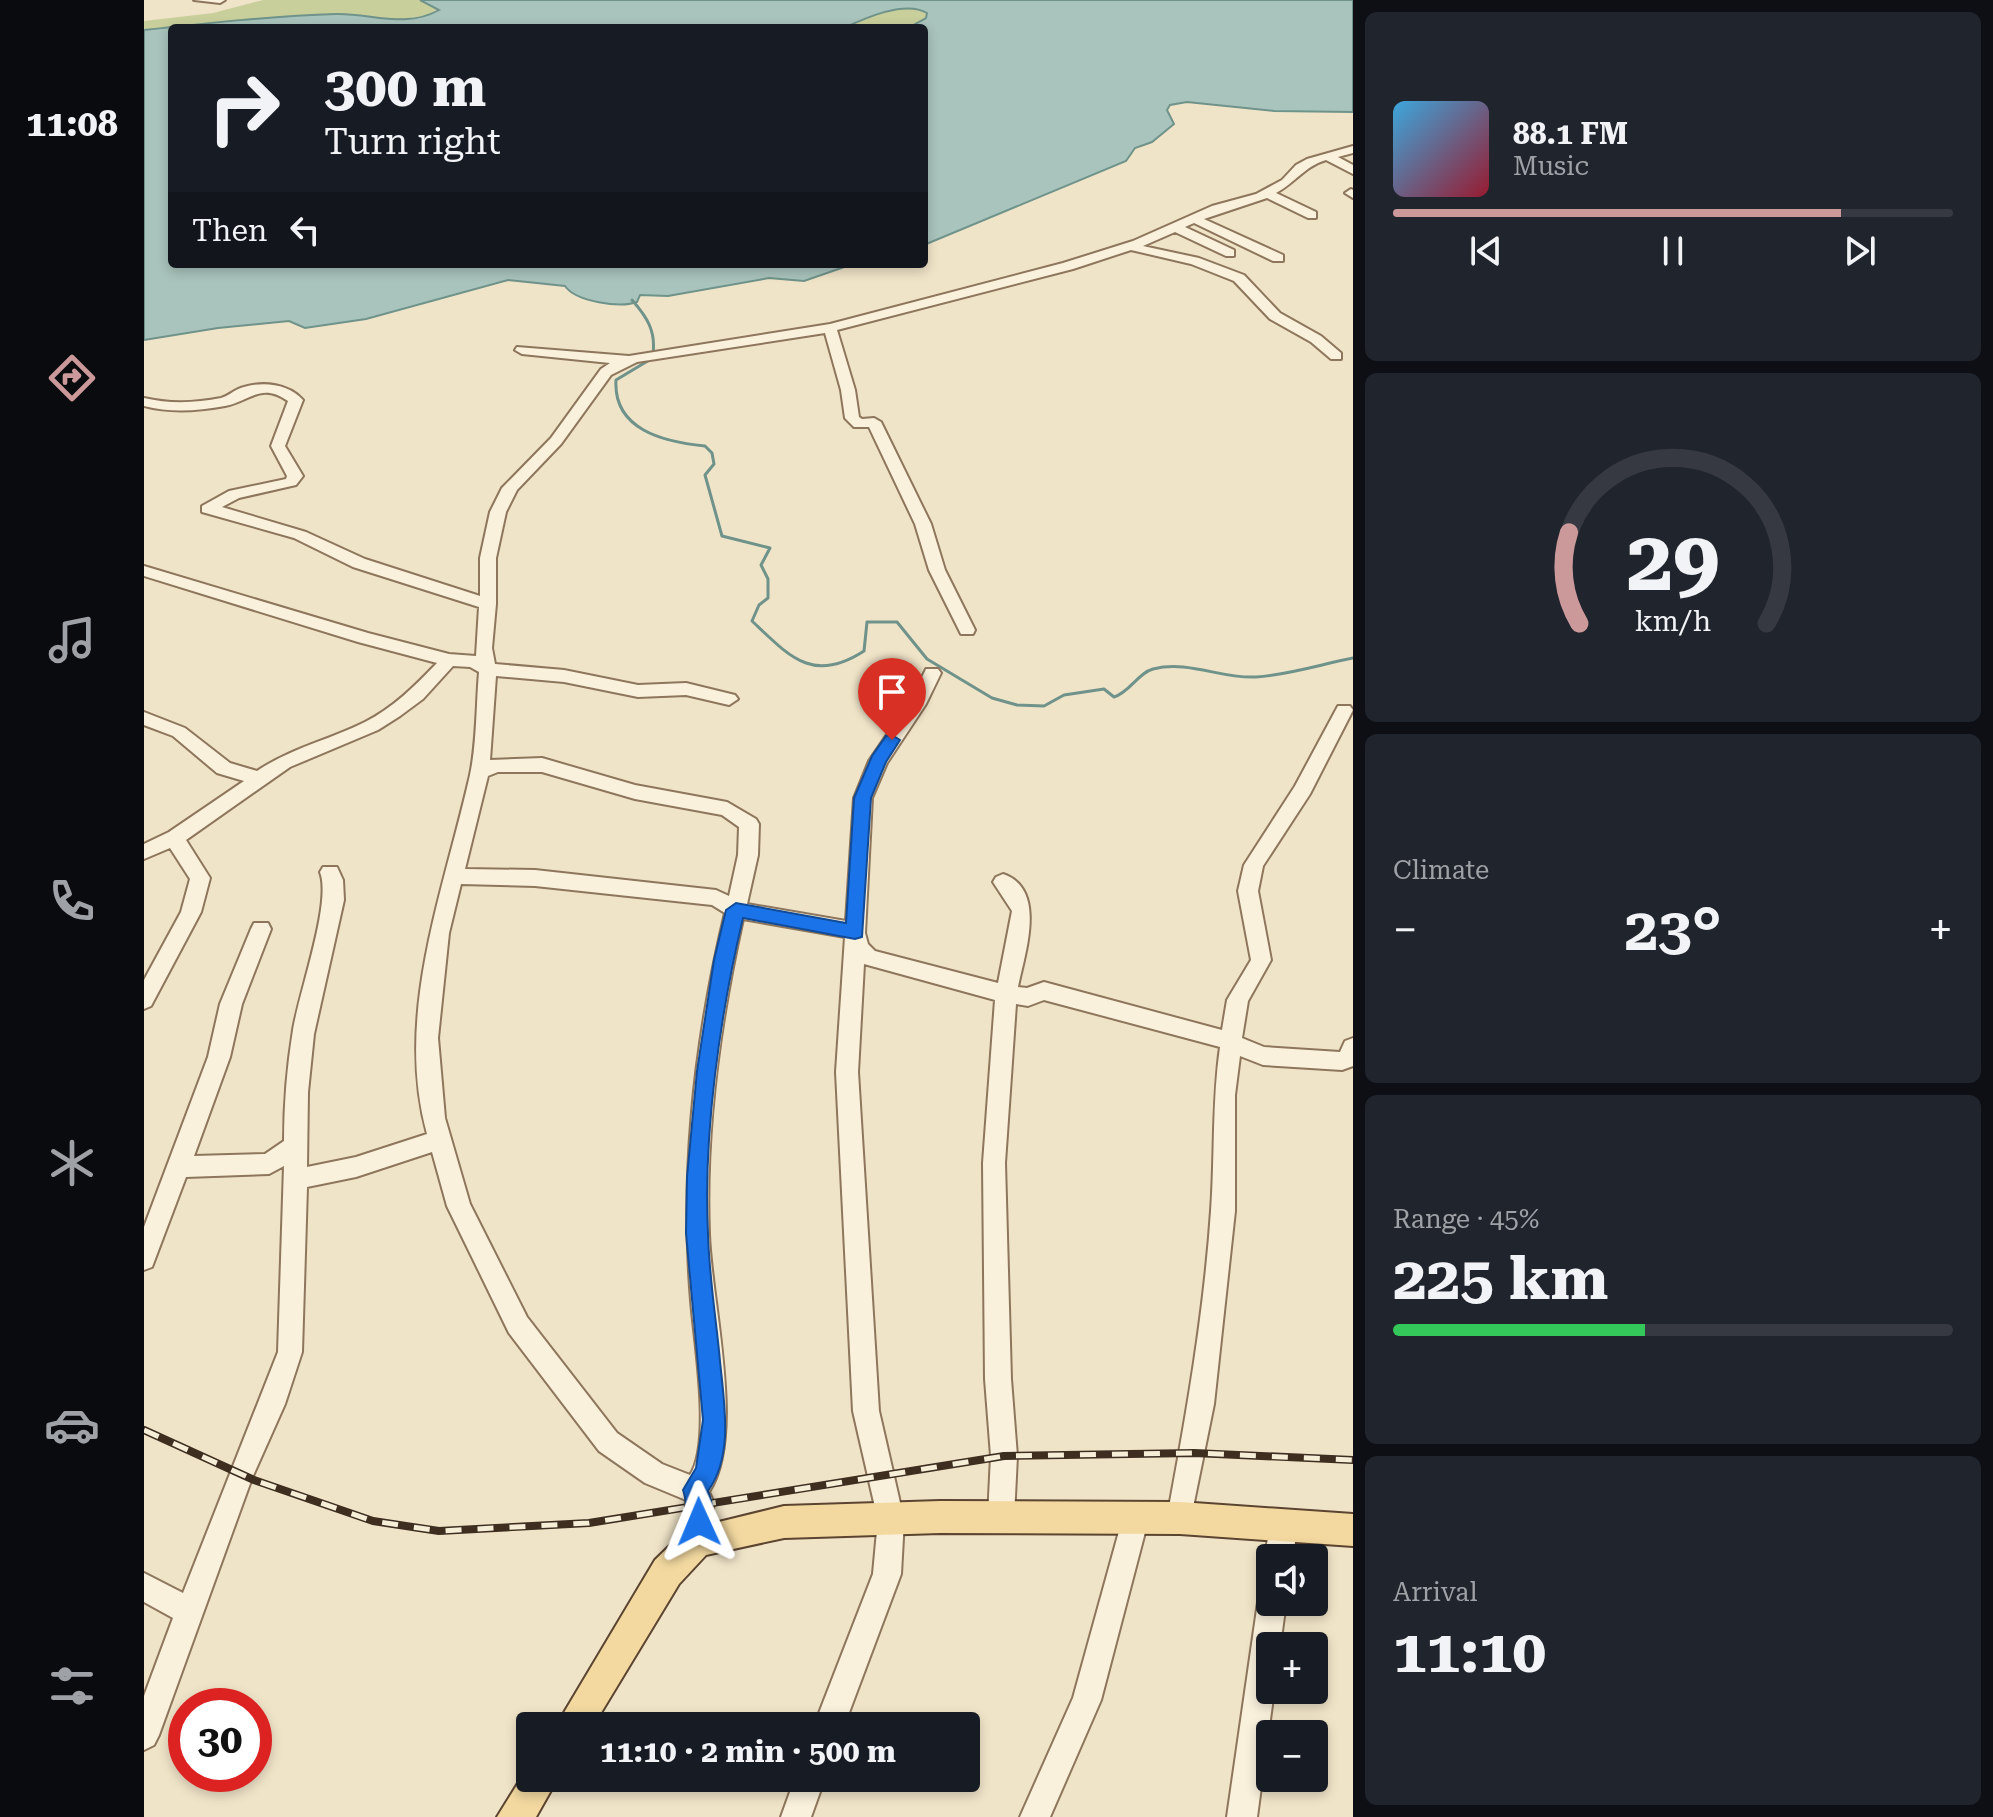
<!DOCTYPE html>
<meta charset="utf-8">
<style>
body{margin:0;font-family:"Roboto Serif",serif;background:#20242c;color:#f1f3f6;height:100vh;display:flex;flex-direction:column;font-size:30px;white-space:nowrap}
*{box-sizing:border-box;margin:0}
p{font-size:26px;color:#9ea1a6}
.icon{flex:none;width:44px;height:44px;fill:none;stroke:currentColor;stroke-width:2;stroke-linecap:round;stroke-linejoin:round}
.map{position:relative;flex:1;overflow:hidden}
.drawer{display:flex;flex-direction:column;gap:12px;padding:12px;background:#0d0f14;width:640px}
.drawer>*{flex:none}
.top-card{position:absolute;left:24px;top:24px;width:760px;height:244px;border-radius:8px;box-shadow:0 4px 12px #0003;background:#171b24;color:#f1f3f6;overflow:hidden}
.fabs{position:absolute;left:1112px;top:1544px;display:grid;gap:16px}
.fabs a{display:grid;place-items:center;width:72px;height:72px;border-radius:8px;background:#171b24;box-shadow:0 4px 12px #0003;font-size:40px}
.speed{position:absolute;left:24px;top:1688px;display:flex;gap:16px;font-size:40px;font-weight:700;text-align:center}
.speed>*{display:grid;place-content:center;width:104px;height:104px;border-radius:50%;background:#171b24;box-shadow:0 4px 12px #0003;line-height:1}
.speed .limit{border:12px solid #d22;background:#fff;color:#111}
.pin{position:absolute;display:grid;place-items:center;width:68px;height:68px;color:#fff;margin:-82px -34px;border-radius:50% 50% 50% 0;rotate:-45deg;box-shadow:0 0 8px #0007}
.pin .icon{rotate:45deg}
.me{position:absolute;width:88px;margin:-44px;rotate:359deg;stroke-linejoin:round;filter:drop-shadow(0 0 6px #0008)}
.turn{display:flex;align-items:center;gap:28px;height:168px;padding:0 24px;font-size:36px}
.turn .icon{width:104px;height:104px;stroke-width:2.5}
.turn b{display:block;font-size:56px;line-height:68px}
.then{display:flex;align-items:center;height:76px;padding:0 24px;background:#0003;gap:16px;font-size:30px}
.big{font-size:60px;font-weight:700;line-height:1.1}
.drawer .tile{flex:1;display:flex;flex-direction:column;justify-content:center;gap:12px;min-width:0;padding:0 28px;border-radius:12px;background:#20242c}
.drawer .dial{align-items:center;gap:0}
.dial svg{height:208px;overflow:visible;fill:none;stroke:#363941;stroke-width:7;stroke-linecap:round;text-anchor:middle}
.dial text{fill:#f1f3f6;stroke:none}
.song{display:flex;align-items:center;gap:24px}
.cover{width:96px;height:96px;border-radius:12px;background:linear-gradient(135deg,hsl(200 70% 55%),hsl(350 70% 35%))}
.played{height:8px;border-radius:4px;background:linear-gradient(90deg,#cc999b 80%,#363941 80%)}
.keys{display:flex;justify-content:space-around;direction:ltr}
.heat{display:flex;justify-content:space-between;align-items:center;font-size:44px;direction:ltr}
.charge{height:12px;border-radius:6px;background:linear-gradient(90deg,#34c759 45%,#363941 0)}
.trip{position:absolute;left:372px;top:1712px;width:464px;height:80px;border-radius:8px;background:#171b24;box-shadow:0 4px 12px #0003;font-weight:700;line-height:80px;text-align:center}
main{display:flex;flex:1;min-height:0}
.dock{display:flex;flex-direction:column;width:144px;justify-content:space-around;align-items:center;background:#090b0e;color:#9ea1a6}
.dock .icon{width:56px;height:56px}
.dock .active{color:#cc999b}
.dock b{font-size:36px;color:#f1f3f6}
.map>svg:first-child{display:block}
.green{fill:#c9cf9b}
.water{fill:#a9c4bc;stroke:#6f938a;stroke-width:2}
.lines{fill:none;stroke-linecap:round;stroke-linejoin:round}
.stream{stroke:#6f938a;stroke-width:3}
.minor-casing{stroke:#8d765c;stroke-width:4}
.major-casing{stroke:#5b4430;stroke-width:4}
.minor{fill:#faf1dc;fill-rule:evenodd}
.major{fill:#f3d9a0;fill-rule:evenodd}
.rail-casing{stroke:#3d2e20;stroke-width:8}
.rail{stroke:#f7eed8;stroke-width:5;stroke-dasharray:16;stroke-linecap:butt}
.route{fill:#1a73e8;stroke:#114b97;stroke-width:2}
</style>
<main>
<nav class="dock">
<b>11:08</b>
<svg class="icon active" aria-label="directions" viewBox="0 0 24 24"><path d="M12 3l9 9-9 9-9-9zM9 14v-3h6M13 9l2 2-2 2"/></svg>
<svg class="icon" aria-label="music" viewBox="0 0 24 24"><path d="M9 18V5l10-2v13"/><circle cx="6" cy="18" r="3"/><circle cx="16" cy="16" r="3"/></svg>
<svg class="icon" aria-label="phone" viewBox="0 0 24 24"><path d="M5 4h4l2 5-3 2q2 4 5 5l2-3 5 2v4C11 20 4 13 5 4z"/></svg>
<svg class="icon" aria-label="climate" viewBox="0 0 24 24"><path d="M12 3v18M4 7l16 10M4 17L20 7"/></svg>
<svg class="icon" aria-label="car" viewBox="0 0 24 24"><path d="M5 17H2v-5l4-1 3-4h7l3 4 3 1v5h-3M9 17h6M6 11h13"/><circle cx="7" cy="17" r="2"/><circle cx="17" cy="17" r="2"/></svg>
<svg class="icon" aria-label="filters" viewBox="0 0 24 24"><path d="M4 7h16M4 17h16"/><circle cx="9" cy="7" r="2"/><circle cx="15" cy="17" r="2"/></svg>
</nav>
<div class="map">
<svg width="1209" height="1817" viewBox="0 0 1209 1817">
<rect width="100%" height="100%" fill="#f0e4c8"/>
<path class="green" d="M119,0h157l19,8 -11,7 -36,6 -52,-7 -196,16v-9l69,-8z
M756,8l22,1 5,4 -1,6 -18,9h-63l21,-11z"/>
<path class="water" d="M276,0h933v112l-79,-1 -87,-9 -17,3 -3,5 7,14 -22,18 -17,6 -9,13 -202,84v-217h-16l18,-10 1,-5c-22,-13 -62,5 -83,15h-672v236h681l-49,17 -35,-3 -101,18 -28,-1 -3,7c-17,6 -61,0 -72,-16l-57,-6 -142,39 -61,9 -16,-7 -71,7 -74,12v-310c64,-7 128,-14 192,-16 35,-1 69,15 103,-4z"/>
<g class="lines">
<path class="stream" d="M488,300c15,17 24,31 21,54
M507,359l-35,21c-3,50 48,62 89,66l7,7 2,11 -9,11 17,61 48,12 -9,17 7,14v19l-9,7 -7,16c38,36 61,63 112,30l3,-29h30l30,37 65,39 25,7 27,1 20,-11 40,-6 10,8c16,-5 24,-24 39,-28 36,-9 68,10 103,8 32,-2 66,-13 97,-19"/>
<defs>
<path id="minor" d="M50,0h31l-5,3z
M1209,146v7l-15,4 15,8v9l-27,-14c-21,6 -31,23 -50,33l40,19v6h-8l-41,-20 -63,21 79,36v6h-10l-79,-38 -9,4 49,23v6h-8l-51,-24 -32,14 56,12 45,17 36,38 41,23 20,17v6h-10l-20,-17 -41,-23 -36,-38 -43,-17 -60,-14 -58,19 -236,61 18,60 4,27 3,2 12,-1 7,4 50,102 14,46 30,60 -2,4h-12l-32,-64 -14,-46 -46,-97h-15l-9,-9 -4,-28 -16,-57 -188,29 -26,13 -50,69 -44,46 -11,22 -10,46v46l-4,44 3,16 69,6 74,15 48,-2 49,12 3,4 -9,6 -43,-10 -48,2 -74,-15 -68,-6 -6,84 52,-2 93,27 92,17 29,17 3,5 -1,31 -11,49 99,17 8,-123 15,-37 43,-63 14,-29h12l3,4 -15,31 -39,59 -15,35 -7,135 3,11 7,7 123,32 14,-72 -19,-29 3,-5 7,-3c45,15 21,81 15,113l9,1 17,-6 178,48 5,-30 24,-40 -13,-69 6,-26 51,-79 43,-80h12l3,4 -43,84 -47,72 -5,25 13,69 -23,41 -6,37 22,9 76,5 5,-11 8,-3v28l-11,4 -79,-5 -23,-9 -5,39v116l-21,193 -25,123 -9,4 -9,-4 -4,-9c19,-101 37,-204 44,-307 4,-55 1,-109 9,-164l-176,-47 -16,6 -12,-2 -11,159 6,216 6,77 -3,61 -4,9 -9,4 -9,-4 -4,-9 3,-61 -6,-77 -2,-216 12,-163 -131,-36 -6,108 21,339 25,109 -3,54 -57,152h-30l59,-152 5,-54 -25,-109 -17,-339 9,-135 -102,-18c-22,99 -38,213 -34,315 2,67 37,202 0,258l5,11 -7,48 -10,4 -10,-4 -4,-10 3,-41 -41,-17 -46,-32 -90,-118 -62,-127 -15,-54 -76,25 -49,10 -5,165 -17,52 -33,74 -93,257 -5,10 -10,5v-54l29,-78 -29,-16v-29l39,20 95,-241 6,-186 -15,8 -83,3 -34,90 -8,3v-43l64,-170 12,-53 31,-75 3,-6h14l3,6 -29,75 -12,53 -36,99 71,-2 19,-13c0,-37 3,-74 9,-111 6,-38 39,-128 27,-158l3,-5h14l6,13 1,20 -30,134 -6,58 -1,75 49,-10 71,-23c-33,-120 17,-243 43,-359 7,-33 6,-69 9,-103l-9,-5 -17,-1 -30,33 -23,17 -22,14 -88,37 -104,73 24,38 -9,34 -50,94 -7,3v-29l37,-68 9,-33 -20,-31 -26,11v-15l25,-12 75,-51 -27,-8 -44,-37 -29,-11v-13l41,16 45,35 27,8c34,-23 72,-31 108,-49 28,-14 50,-36 72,-59l-79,-21 -214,-66v-10l224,67 81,21 27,2 3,-49 -126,-40 -59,-29 -92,-26v-6l27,-15 57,-12 1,-3 -16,-30 17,-45c-27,-19 -38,0 -63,5 -27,5 -55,7 -81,0v-8c25,6 52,5 77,0 8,-2 14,-9 23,-11 20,-6 45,-3 59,13l-18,46 18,30 -7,9 -57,13 -17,9 84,25 59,27 115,37v-38l10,-46 12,-24 49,-50 50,-69 9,-6 -88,-9 -7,-4 2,-3 112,9 201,-32 233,-61 70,-22 79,-35 44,-12 26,-14 14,-15 11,-6zM354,772h44l93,27 87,16 17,12 -1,28 -9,41 -13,-6 -181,-20 -70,-1 23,-93zM317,884l74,2 177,19 13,8c-30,126 -45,258 -34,387 3,41 21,142 -1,175l-28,-11 -45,-31 -90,-116 -57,-113 -25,-86 -7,-80 11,-105z
M1207,189l2,1v8l-8,-5z
M992,1504l9,4 4,9 -48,183 -51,117h-30l53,-119 50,-181 4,-9z
M1140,1514l10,3 3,10 -4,31h-23v10c-7,-15 -2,-35 4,-51z
M1126,1589v13h16l-6,44h-10v44h4l-17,127h-30l31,-215 4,-10z
M651,1778h30l-14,39h-30z"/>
<path id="major" d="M796,1501l240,1 173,12v32l-173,-12 -240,-1 -156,5 -78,17 -27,29 -86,142h-37l99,-166 31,-30 98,-24z
M386,1764v14h28l-22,39h-39z"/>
</defs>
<use href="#minor" class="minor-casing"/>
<use href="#major" class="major-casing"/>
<use href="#minor" class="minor"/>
<use href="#major" class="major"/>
<defs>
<path id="rail" d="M0,1430l110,50 119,41 66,10 150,-8 415,-67 190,-3 159,7"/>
</defs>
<use href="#rail" class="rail-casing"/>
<use href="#rail" class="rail"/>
</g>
<path class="route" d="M748,735l8,5 -14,22 -15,36 -9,139 -7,2 -112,-21c-23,97 -40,216 -35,315 1,43 8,85 12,128 4,42 14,94 -12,130 6,14 5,26 0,39l-9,4 -9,-4c-5,-13 -2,-26 -7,-40l13,-22 7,-48 -17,-187 1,-56 10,-106 17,-111 12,-50 10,-7 110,20 8,-125 18,-42 14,-20z"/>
</svg>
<div class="fabs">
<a><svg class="icon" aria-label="sound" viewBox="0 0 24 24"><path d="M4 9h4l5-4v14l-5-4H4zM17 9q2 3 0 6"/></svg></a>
<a>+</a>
<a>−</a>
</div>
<div class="speed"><div class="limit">30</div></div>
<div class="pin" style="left:748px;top:740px;background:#d93025"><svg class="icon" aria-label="arrive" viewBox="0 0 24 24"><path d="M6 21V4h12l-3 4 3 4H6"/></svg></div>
<svg class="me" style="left:555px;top:1522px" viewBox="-20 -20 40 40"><path d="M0-17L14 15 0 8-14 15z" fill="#1a73e8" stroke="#fff" stroke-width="4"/></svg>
<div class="trip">11:10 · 2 min · 500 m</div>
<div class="top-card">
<div class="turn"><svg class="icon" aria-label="right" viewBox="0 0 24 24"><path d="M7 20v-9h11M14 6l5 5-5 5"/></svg><div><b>300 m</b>Turn right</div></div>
<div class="then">Then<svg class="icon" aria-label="left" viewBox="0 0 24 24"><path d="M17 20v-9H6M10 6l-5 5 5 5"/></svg></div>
</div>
</div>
<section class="drawer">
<div class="tile">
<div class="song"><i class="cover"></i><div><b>88.1 FM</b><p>Music</p></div></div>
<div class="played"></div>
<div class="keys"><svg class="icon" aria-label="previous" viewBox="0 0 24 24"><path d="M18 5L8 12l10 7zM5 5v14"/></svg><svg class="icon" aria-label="pause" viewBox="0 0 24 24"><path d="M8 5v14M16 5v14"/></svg><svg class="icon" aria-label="next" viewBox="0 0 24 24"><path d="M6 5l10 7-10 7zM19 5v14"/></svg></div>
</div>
<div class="tile dial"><svg viewBox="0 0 100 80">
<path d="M14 69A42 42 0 1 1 86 69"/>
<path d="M14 69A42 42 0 0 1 10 34" stroke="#cc999b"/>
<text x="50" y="56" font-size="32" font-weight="700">29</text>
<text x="50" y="72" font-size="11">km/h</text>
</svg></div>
<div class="tile"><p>Climate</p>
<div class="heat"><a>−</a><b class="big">23°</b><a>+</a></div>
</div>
<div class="tile"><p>Range · 45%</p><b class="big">225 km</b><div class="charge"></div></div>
<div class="tile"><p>Arrival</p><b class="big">11:10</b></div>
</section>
</main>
